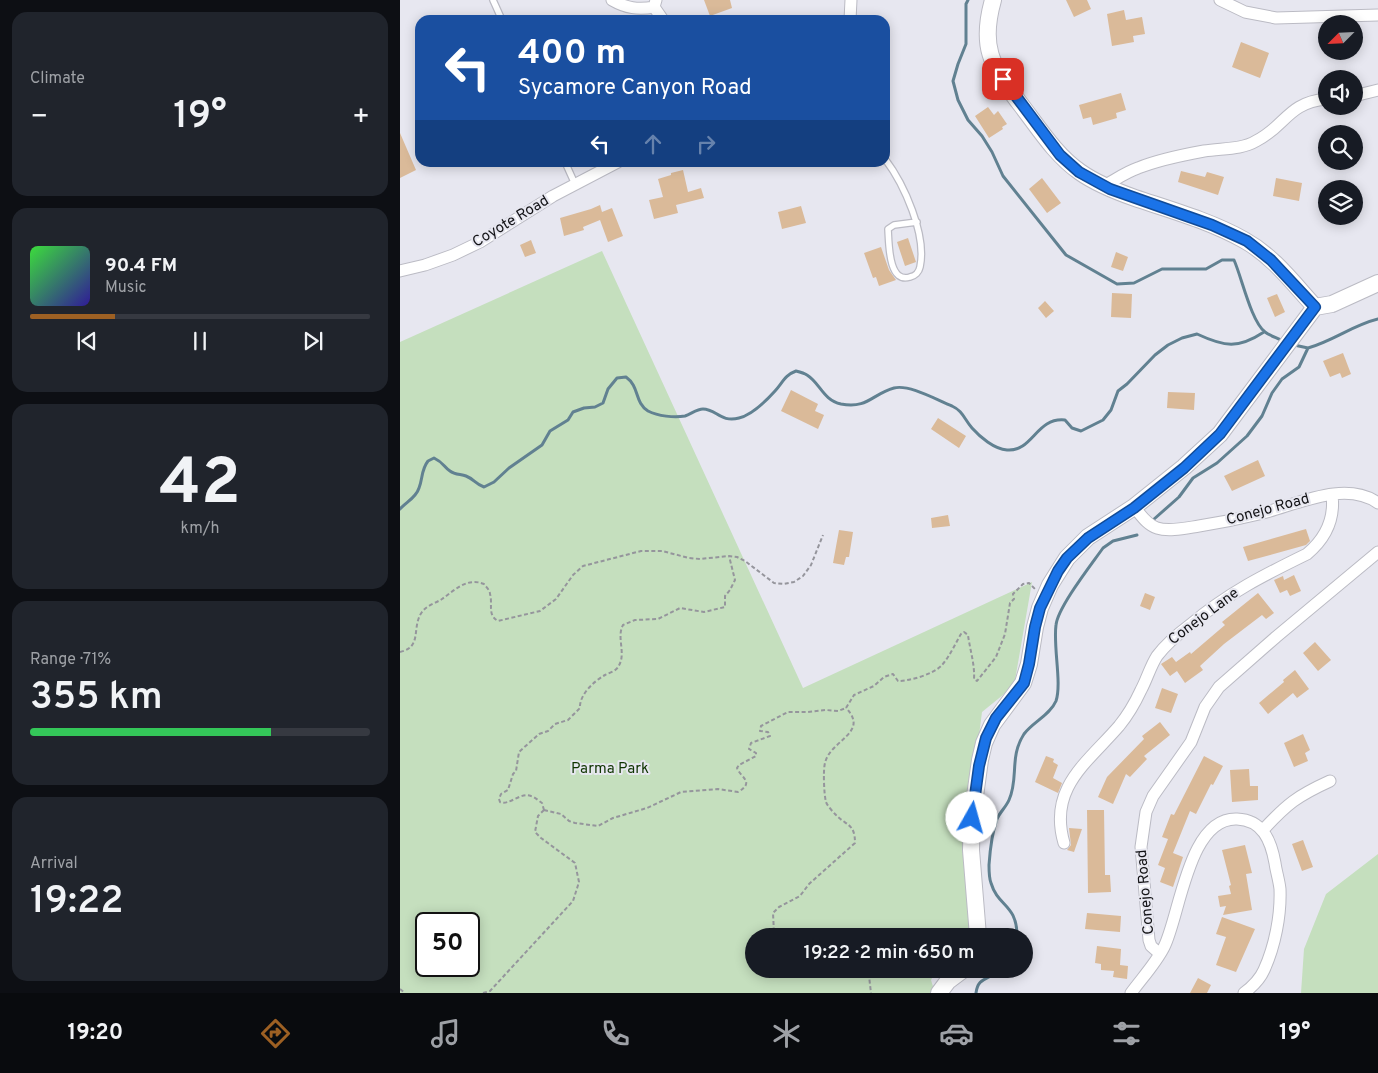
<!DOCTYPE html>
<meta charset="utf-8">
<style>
body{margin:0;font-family:Overpass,sans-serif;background:#20242c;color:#f1f3f6;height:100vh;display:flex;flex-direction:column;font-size:19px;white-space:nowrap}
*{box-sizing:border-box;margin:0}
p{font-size:16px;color:#9ea1a6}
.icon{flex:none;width:28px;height:28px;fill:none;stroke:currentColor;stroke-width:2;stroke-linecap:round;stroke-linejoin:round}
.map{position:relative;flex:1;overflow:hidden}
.sheet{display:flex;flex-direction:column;gap:12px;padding:12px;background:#0d0f14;width:400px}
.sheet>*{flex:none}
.hud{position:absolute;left:15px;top:15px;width:475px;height:152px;border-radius:15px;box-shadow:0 2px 12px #0003;background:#1a4fa0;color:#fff;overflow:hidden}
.needle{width:32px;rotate:246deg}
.fabs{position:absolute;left:918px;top:15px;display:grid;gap:10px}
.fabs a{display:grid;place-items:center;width:45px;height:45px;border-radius:50%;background:#171b24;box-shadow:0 2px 12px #0003;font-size:25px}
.speed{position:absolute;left:15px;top:912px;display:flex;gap:10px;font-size:25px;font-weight:700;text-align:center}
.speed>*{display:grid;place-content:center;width:65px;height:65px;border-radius:50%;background:#171b24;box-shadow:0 2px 12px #0003;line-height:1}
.speed .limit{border:2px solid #111;border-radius:8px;background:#fff;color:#111}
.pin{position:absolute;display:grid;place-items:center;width:42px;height:42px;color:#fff;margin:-21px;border-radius:10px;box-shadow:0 2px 8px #0006}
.me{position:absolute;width:55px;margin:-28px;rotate:7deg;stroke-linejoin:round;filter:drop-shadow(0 0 4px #0008)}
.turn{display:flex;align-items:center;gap:18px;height:105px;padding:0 20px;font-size:22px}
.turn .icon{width:65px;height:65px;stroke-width:2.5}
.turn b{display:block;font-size:35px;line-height:42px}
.lanes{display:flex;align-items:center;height:48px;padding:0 20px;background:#0003;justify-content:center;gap:25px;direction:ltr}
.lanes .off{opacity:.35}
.big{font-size:38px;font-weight:600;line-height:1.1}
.sheet .card{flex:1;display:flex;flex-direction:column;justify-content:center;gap:8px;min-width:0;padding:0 18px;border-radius:15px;background:#20242c}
.sheet .dial{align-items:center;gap:0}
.dial b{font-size:65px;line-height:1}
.song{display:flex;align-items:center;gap:15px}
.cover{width:60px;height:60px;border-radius:8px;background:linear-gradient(135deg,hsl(120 70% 55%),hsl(250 70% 35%))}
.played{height:5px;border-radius:2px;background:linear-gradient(90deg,#9d6023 25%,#363941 25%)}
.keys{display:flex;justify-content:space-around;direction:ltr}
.heat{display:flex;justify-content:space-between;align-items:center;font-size:28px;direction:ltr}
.charge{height:8px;border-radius:4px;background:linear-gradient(90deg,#34c759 71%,#363941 0)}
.trip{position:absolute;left:345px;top:928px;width:288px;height:50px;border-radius:25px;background:#171b24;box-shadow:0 2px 12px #0003;font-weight:600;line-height:50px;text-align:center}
.tab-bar{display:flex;height:80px;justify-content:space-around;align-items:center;background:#090b0e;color:#9ea1a6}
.tab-bar .icon{width:35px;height:35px}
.tab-bar .active{color:#9d6023}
.tab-bar b{font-size:22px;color:#f1f3f6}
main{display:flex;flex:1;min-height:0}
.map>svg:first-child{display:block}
.green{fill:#c5dfbe;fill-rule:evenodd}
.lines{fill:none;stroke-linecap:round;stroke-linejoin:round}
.stream{stroke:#618191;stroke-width:3}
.building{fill:#daba99}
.service-casing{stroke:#bbbbc4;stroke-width:8}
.minor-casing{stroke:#bbbbc4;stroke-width:13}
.secondary-casing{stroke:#bbbbc4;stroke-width:18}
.path{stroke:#95959c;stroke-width:2;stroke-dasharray:4 2.5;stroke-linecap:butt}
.service{stroke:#fff;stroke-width:5.5}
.minor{stroke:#fff;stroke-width:11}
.secondary{stroke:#fff;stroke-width:16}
.route-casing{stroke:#114b97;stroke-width:12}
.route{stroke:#1a73e8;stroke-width:9}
.labels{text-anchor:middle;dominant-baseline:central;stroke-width:4;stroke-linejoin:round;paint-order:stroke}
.street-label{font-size:15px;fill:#141417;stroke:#e7e7f0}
.park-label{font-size:15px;fill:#0f3401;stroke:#e7e7f0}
</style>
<main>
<section class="sheet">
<div class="card"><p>Climate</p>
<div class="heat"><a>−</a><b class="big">19°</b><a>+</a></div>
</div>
<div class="card">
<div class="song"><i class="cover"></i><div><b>90.4 FM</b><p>Music</p></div></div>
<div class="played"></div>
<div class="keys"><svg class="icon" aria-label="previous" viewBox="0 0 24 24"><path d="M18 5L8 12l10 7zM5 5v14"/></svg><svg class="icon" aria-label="pause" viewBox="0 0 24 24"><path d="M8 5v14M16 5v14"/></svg><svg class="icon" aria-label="next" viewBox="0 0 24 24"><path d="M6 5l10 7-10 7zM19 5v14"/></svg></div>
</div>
<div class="card dial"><b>42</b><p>km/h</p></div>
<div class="card"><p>Range · 71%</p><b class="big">355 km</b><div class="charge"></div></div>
<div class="card"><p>Arrival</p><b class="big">19:22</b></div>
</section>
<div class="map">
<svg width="978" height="993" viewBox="0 0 978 993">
<rect width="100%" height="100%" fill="#e7e7f0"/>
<path class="green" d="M202,251l201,437 229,-106 -18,104 -32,26 -12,94 3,119 -6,11h-213v33h183l-6,11 4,13h-535v-651zM26,924h43v42h-43z
M978,854v139h-77l3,-44 22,-55z"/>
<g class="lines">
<path class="stream" d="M568,0l-2,4v40l-8,20 -5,17 5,19 10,20 14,16 10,16 11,24 63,79 51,29 17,-1 28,-14h44l16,-9h12c8,18 17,61 31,72 5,4 13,6 18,9
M894,345l14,3
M0,509c6,-7 16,-11 19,-21 4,-10 2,-18 9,-27l6,-3c10,5 9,8 16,13 5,4 11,3 16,5 8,3 9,8 18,11l10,-5 15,-14 33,-23 8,-14 18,-11 5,-8 11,-4 11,-1 8,-4 5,-14 9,-11 9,-1c14,10 8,25 22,34 10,5 26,7 37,5 6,-2 12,-7 18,-7 13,0 18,14 36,9 13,-3 27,-17 36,-27 8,-9 10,-16 21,-20 4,1 8,2 11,4 13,8 16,25 34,29 27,5 31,-10 53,-16 15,-4 43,12 58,18 11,5 12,13 20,22 8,9 22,21 35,22 26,2 29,-33 58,-30l7,8 9,3 22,-11 8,-10 7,-19 9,-7 28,-29 13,-10 14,-7 15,-4c28,13 41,15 67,-2
M753,520l26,-23 14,-19 24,-15 30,-27 15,-20 10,-23 10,-14 17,-12 9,-19c25,-7 45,-23 70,-29
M617,936c0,-32 -19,-29 -26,-53 -2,-5 -2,-13 -2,-18 1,-15 3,-32 8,-46 3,-7 9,-12 12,-19 10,-22 0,-43 15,-66 9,-12 26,-19 32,-33 6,-18 -3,-54 0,-76 2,-18 35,-60 47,-77l10,-7 24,-6
M576,993c2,-17 13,-12 24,-24"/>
</g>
<path class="building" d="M304,0h26l2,8 -22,8z
M666,0h21l4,9 -17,8z
M724,10l2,10 16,-3 3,17 -12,2 1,6 -22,4 -5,-32z
M841,42l28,11 -9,25 -28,-11z
M721,93l5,17 -10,3 1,5 -24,7 -2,-8 -8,2 -4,-14z
M588,107l6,8 4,-4 9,13 -5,3 1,2 -14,9 -14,-22z
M0,133l16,37 -16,8z
M283,170l5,22 13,-4 3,10 -28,7 2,8 -24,6 -5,-19 14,-3 -5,-18 13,-4v-2z
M781,171l24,6 2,-5 17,5 -6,18 -40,-13z
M642,178l19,25 -14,10 -18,-24z
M876,178l26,5 -3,18 -26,-5z
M200,205l2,7 10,-4 11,28 -15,6 -8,-22 -17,7 1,3 -20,6 -4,-18 31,-9z
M401,206l5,17 -24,6 -4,-17z
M508,238l8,24 -11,4 -8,-24z
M131,240l5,13 -11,4 -5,-12z
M481,247l8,23 7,10 -17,6 -3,-9 -3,1 -9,-25z
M716,252l12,5 -5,14 -12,-4z
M712,293l20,1 -1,24 -20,-1z
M877,294l8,18 -10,5 -8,-19z
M645,301l9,10 -8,7 -8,-10z
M943,353l8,21 -9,4 -2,-5 -10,4 -7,-16z
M391,390l27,14 -3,7 9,4 -6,14 -37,-18z
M768,392l27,1 -1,17 -27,-2z
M538,418l28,18 -7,12 -28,-19z
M858,460l7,16 -33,15 -8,-15z
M548,515l2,11 -18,2 -1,-10z
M906,529l4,12 -4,4 -58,16 -5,-14z
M439,530l14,2 -4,25h-3l-2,8 -11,-2z
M894,575l7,16 -11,5 -3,-6 -7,3 -6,-13 9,-4 1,4z
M745,593l10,4 -5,13 -10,-4z
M858,593l16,20 -8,6 -4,-4 -38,29 -24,22 3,4 -18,13 -8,-12 -7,5 -9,-12 11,-7 4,5 14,-10 1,2 34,-29 -3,-3z
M915,642l16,18 -13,11 -15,-18z
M895,670l14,19 -12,9 -4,-5 -25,21 -9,-11 25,-21 -1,-2z
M762,688l16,6 -7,19 -16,-5z
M760,722l10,13 -26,21 3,3 -17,18 -4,-3 -13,30 -15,-7 9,-20 37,-38 -2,-3z
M903,734l7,16 -5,3 3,8 -14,6 -10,-24z
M646,756l8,3 -1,3 5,3 -5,13 9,5 -4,10 -23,-11z
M804,756l19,10 -10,19 -2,-1 -15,30 -6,-3 -17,42 10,4 -10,30 -13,-5 5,-14 -7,-3 10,-26 -6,-2 9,-23 3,1z
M849,769l1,17h8v14l-26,2 -2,-32z
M687,810h17l1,65h5l1,17 -23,1z
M669,828l13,1 -8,23 -7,-2 4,-5z
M903,840l10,27 -11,4 -10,-27z
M845,845l7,28 -6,1 6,36 -29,5 3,-9 -6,1 -2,-11 13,-2 -2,-8 2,-1 -9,-35z
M687,913l34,3 -1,16 -35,-3z
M822,917l33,12 -19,43 -20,-7 10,-28 -10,-3z
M697,946l24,3 -1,16 8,1 -1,13 -14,-2 1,-6 -13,-1v-6l-6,-1z
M798,978l13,7 -4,8h-17z"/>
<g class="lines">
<defs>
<path id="service" d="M93,0l9,20
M485,159c19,25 42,76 35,108 -1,5 -5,9 -10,10 -22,7 -21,-35 -22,-48l6,-4 23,-3
M165,162l10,22"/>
<path id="minor" d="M212,0c14,8 26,10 42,7l2,-7
M820,0l25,12 31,6 102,-3
M254,7l9,13
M450,20l1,-20
M954,96l24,-6
M704,186c11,-6 22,-14 34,-18 20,-8 44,-13 66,-17 17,-3 37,-1 52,-10 30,-15 31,-38 70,-42
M0,271l25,-6 28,-10 27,-13 73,-46 65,-34
M734,507c7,8 13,18 23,21 12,4 29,0 42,-2 20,-3 40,-7 60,-12 35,-8 85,-35 119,-11
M863,830c24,-26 34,-34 67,-49
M664,843c-16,-55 23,-80 55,-117 9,-11 16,-23 22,-36 6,-11 9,-23 16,-34 9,-12 21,-22 33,-31 38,-32 74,-50 117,-71 19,-16 28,-35 25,-59
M760,954l-9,-8 -2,-6 -8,-93 5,-35 7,-16 38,-54 14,-35 14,-20 57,-50 102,-85
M731,993c11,-15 25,-30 33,-46 16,-31 24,-130 73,-128 26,1 34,22 38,44 1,8 4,17 5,26 1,26 -5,57 -16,81 -4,9 -12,17 -20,23"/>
<path id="secondary" d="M593,0c-13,46 -2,65 25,101 19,24 36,53 62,71 17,12 35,19 55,26 36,12 75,23 109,42 29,16 49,43 71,67
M915,307l17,-3 46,-21
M578,936l-7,-86 1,-32 8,-58 4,-17 8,-18 31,-42 6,-19 6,-37 5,-19 10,-23 17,-27 21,-21 46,-30 50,-40 36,-33 95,-127
M539,993l9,-12 16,-12"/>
</defs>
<use href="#service" class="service-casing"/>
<use href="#minor" class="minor-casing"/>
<use href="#secondary" class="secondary-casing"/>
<path class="path" d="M0,652c23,-5 11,-25 22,-40 5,-7 14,-9 20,-13 13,-9 25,-22 42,-15 2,3 6,6 6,10 3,10 -3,21 8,27l42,-10 16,-12 17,-24 10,-9 58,-15h21l27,7 11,1 29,-3 8,1 8,4 29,22 10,1 10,-2 9,-6 8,-11 12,-30
M446,708l8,-13 20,-9 10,-9 9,-3 5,7c12,0 36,-7 44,-16 8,-9 13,-21 19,-31l3,-2 4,3c2,15 7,30 6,44l3,2 19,-24 9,-23 5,-31 4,-4 -1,-5 10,-10 6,-1 6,6
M144,810l-2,-7c-3,-2 -7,-6 -11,-7 -11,-4 -22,10 -31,6l-1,-3 2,-5 7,-4 5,-16 3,-3 3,-19 20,-18 9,-3 7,-7 13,-4 12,-12c-1,-13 14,-27 25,-33 4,-2 11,-4 13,-8 9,-13 -2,-29 5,-42l12,-5 23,-1 22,-11 24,4 21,-5v-11l5,-6 5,-10 -6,-24
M144,810l17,4 8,7 6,2 23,3 15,-8 34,-10 34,-16 37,-3 20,3c17,-10 3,-14 -1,-24l2,-3 17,-9v-3l-7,-4 2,-6 19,-7 -2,-4 -8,-1 1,-5 27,-14h19l19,-2 12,1 8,-3
M378,936l-4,-3 -1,-20 6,-6 21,-11 9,-12 46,-41c0,-20 -9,-17 -20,-29 -3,-3 -8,-9 -9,-12 -2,-7 -3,-32 -1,-39 5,-23 45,-30 21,-55
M435,969l13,6 21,1 2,17
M0,989l5,4
M83,993l7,-2 83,-90 6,-19 -4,-19 -34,-25 -6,-6 3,-16 6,-6"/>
<use href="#service" class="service"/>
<use href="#minor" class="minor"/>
<use href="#secondary" class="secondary"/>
</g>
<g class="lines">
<defs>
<path id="route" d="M572,818l7,-52 7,-28 10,-20 28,-35 5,-19 6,-37 5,-19 18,-37 9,-13 21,-20 46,-30 50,-40 36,-34 95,-127 -44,-47 -24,-19 -35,-16 -102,-36 -31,-17 -19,-17 -57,-76"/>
</defs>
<use href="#route" class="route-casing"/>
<use href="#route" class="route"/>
</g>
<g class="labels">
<g class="street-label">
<text transform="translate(111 222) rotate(-31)">Coyote Road</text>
<text transform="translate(868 510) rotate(-15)">Conejo Road</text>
<text transform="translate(804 617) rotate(-37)">Conejo Lane</text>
<text transform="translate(746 892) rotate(-95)">Conejo Road</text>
</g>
<g class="park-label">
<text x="210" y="769">Parma Park</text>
</g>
</g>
</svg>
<div class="fabs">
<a><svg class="needle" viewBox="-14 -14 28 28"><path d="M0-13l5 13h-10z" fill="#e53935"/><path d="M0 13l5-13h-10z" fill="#9ea1a6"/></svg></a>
<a><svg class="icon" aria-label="sound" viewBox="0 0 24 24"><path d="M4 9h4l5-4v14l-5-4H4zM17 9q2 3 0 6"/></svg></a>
<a><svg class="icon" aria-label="search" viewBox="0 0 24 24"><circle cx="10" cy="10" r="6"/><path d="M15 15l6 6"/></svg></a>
<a><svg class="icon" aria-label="layers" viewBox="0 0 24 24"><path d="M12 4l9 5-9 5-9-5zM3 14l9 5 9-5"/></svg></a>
</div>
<div class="speed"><div class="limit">50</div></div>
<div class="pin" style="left:603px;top:79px;background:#d93025"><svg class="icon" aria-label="arrive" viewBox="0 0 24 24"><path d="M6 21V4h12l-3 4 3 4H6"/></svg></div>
<svg class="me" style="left:572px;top:818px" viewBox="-20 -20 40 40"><circle r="19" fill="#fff"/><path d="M0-13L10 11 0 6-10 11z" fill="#1a73e8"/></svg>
<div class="trip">19:22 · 2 min · 650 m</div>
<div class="hud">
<div class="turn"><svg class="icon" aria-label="left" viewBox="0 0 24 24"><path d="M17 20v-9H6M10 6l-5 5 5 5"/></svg><div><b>400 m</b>Sycamore Canyon Road</div></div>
<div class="lanes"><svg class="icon" aria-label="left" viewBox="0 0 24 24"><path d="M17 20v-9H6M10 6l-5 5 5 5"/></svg><svg class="icon off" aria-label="ahead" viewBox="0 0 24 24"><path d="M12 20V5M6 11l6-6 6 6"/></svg><svg class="icon off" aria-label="right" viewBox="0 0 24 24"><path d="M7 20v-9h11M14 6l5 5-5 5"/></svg></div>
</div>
</div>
</main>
<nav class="tab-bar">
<b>19:20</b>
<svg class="icon active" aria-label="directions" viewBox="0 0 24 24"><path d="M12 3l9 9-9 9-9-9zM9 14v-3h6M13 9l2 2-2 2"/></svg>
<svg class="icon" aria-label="music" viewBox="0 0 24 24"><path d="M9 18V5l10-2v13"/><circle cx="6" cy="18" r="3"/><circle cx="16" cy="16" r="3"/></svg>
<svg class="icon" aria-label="phone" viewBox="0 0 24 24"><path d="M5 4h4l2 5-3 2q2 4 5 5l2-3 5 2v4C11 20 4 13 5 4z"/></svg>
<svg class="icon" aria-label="climate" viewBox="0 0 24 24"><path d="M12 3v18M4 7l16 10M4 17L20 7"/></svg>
<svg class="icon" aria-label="car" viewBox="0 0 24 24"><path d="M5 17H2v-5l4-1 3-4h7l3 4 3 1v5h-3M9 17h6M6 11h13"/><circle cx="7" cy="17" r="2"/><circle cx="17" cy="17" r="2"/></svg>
<svg class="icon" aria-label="filters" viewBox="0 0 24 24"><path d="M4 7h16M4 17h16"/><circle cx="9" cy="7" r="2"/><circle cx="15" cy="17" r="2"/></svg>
<b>19°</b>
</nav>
